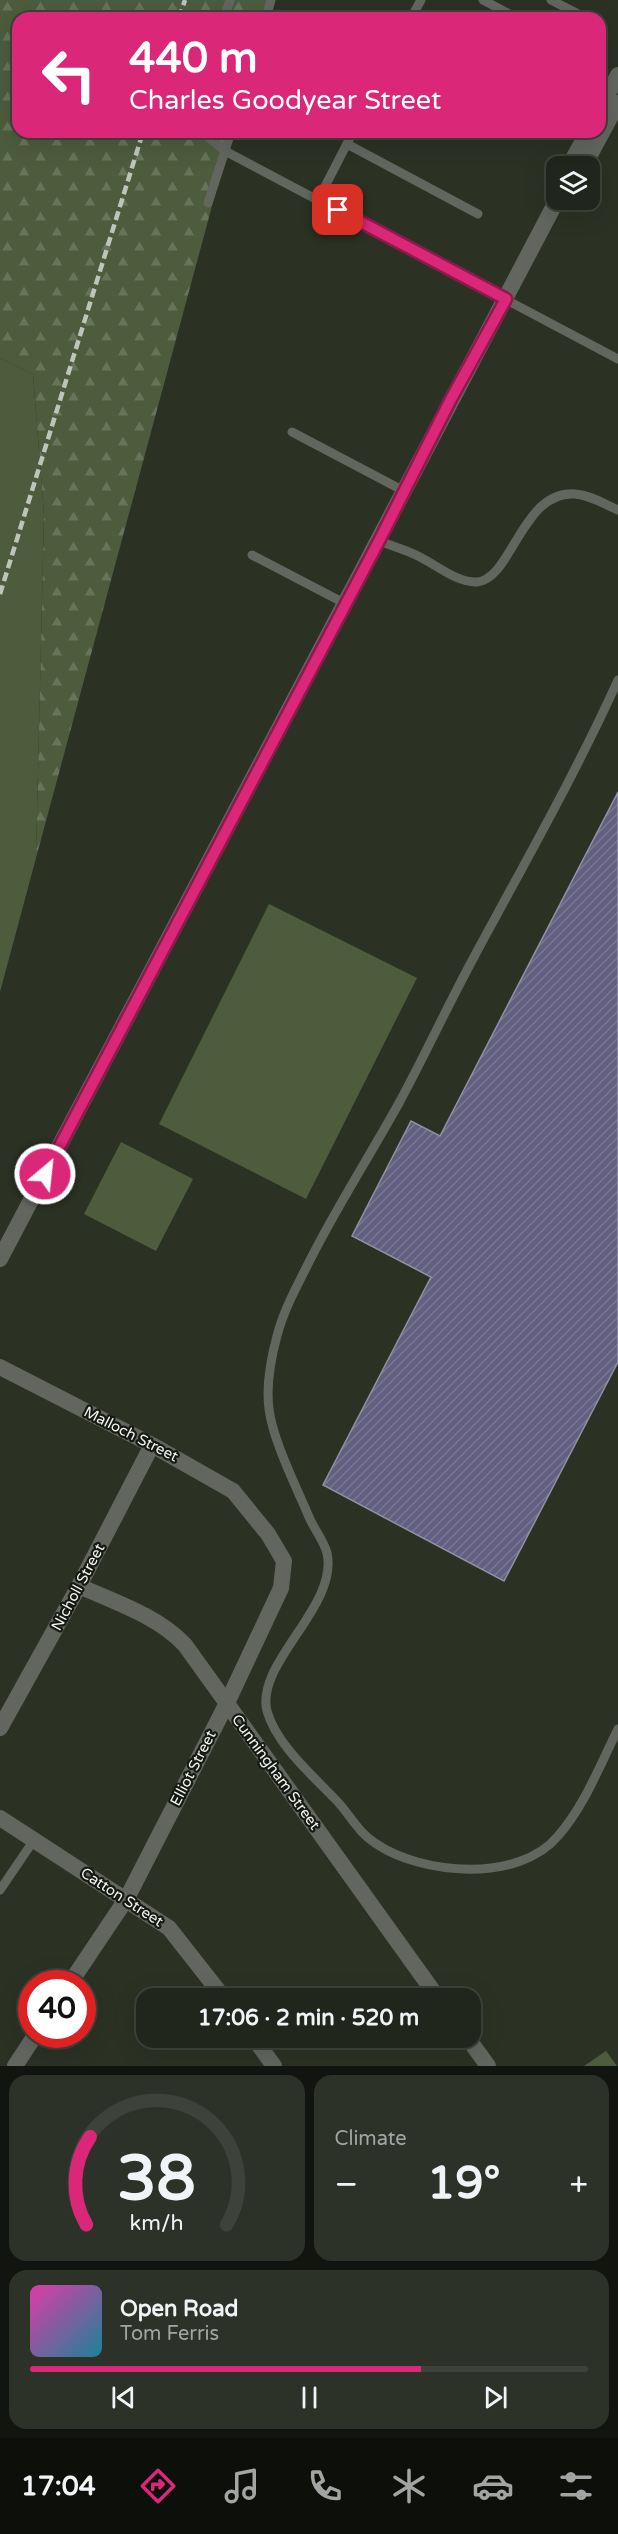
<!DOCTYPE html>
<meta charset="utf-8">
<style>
body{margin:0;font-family:"Varela Round",sans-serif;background:#2d3228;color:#f1f3f6;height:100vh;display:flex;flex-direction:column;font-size:22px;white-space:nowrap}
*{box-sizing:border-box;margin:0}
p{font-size:20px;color:#a2a5a3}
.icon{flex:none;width:33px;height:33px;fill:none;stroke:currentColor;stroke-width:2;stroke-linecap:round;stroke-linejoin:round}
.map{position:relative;height:2066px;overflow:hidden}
.details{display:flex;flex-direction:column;gap:9px;padding:9px;background:#12150f;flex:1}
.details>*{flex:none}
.top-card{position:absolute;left:12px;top:12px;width:594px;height:126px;border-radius:18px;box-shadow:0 6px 24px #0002,0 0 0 2px #3d433a;background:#db2777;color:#fff;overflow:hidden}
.controls{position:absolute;left:546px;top:156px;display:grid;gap:12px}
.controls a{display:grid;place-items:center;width:54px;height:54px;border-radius:12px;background:#20261b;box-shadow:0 6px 24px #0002,0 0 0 2px #3d433a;font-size:30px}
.speed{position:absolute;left:18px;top:1970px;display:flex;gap:12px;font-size:30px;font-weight:700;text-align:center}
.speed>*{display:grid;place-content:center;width:78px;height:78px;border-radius:50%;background:#20261b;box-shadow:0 6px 24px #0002,0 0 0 2px #3d433a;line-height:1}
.speed .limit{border:9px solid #d22;background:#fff;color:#111}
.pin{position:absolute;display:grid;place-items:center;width:51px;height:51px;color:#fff;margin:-26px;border-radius:12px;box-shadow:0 3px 9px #0006}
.me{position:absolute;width:66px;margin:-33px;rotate:28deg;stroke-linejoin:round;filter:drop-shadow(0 0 4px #0008)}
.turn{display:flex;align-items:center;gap:21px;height:126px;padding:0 18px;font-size:27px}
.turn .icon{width:78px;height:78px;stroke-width:2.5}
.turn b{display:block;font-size:42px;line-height:51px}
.big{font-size:45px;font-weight:700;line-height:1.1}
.details .widget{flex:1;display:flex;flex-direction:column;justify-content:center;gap:9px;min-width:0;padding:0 21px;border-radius:18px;background:#2d3228}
.details .dial{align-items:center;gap:0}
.dial svg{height:156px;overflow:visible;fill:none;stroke:#3d433a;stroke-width:7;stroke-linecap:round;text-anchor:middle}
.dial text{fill:#f1f3f6;stroke:none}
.song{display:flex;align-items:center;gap:18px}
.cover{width:72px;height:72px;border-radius:9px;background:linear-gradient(135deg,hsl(320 70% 55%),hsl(190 70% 35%))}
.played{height:6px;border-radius:3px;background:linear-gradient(90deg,#db2777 70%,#3d433a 70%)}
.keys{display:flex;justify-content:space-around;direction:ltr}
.heat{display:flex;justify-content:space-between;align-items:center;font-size:33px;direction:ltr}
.details .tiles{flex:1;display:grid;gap:9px;grid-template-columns:1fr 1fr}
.widget:last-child{grid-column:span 2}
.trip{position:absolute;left:136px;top:1988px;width:345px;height:60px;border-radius:18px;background:#20261b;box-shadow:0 6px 24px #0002,0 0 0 2px #3d433a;font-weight:700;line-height:60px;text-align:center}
.dock{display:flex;height:96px;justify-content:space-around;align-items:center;background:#0d0f0b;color:#a2a5a3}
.dock .icon{width:42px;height:42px}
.dock .current{color:#db2777}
.dock b{font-size:27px;color:#f1f3f6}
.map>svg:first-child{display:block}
.green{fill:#4c5c3d}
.forest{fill:url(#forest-firs)}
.building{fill:url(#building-hatch);stroke:#9291a3;stroke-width:1.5}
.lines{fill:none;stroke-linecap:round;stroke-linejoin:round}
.service{stroke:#62665f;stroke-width:9}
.minor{stroke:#62665f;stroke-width:16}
.tertiary{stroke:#62665f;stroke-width:16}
.rail{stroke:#bfc4ba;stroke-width:4.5;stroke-dasharray:9 4.5;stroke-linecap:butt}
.route-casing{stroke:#8e194d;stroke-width:15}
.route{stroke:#db2777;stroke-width:10}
.labels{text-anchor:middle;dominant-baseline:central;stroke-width:4.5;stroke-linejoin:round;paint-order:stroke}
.street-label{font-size:15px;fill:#f0f4eb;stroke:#161913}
</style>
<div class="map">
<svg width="618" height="2066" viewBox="0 0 618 2066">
<defs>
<pattern id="forest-firs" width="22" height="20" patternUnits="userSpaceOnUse" patternTransform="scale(1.5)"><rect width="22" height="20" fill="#4c5c3d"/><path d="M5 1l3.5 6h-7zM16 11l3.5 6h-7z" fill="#667459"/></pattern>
<pattern id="building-hatch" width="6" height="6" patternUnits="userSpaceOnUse" patternTransform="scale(1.5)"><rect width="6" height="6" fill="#625f81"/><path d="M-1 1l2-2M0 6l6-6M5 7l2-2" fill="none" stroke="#797793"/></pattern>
</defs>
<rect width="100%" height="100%" fill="#2b3224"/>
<path class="green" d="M0,358l33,16 11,140 -8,344 -36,134z
M269,904l148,74 -111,221 -147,-75z
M121,1142l72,37 -37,72 -72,-37z
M606,2051l11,15h-33z"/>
<path class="forest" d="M0,0h267l-4,18h-245v114h214l-196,726 8,-344 -11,-140 -33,-16z"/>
<path class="building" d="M618,792v570l-114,219 -181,-96 108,-208 -79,-41 59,-115 29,15z"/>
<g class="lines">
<path class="service" d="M483,0l34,18
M551,0l35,18
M224,18l6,-18
M266,18l5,-18
M411,18l10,-18
M202,132l23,19 393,208
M347,144l131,70
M318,200l35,-68
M208,203l23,-71
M292,432l112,59
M379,541c13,5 27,9 39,15 17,8 39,27 59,26 35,-3 45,-92 98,-88 15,1 29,10 43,16
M252,555l94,49
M618,680c-43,95 -95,186 -144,277 -26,48 -49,98 -75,146 -31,56 -65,108 -93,165 -11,22 -23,44 -29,68 -6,22 -11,50 -8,73 4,32 27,77 40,108 5,12 15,24 18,36 12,53 -72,110 -60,158 9,33 46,65 70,90 13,14 21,31 38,42 46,32 144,40 183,-7 27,-31 42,-71 60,-107
M0,1890l34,-50"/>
<path class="minor" d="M0,1367l152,78 81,46 35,43 16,27 -3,27 -54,115 -100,195 -57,85
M79,1586c36,16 79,30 106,59l253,353
M0,1728l79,-142 73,-141
M0,1818l169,110 55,70
M253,2037l21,29
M467,2037l21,29
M15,2066l21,-32"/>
<path class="tertiary" d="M600,109l18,-34
M569,166l19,-34
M584,166l34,-63
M0,1259l557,-1059"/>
<path class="rail" d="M179,18l6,-18
M0,594l143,-462"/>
</g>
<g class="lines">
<defs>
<path id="route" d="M45,1174l334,-633 72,-142 55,-100 -168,-89"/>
</defs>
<use href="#route" class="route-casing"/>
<use href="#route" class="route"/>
</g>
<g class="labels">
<g class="street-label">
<text transform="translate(131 1434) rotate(27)">Malloch Street</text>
<text transform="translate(78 1587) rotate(-62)">Nicholl Street</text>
<text transform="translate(193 1768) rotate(-63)">Elliot Street</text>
<text transform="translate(276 1772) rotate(54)">Cunningham Street</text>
<text transform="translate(122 1897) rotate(33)">Catton Street</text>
</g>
</g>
</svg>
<div class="controls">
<a><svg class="icon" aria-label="layers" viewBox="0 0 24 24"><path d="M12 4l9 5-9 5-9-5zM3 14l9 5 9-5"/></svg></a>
</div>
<div class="speed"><div class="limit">40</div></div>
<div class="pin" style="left:338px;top:210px;background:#d93025"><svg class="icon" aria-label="arrive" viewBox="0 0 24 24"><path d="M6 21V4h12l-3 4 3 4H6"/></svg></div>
<svg class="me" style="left:45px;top:1174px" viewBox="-20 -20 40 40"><circle r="17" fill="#db2777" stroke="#fff" stroke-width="3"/><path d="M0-11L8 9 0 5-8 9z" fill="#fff"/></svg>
<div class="trip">17:06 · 2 min · 520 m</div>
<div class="top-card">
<div class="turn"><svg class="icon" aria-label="left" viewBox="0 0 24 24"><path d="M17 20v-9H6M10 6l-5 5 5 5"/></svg><div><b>440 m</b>Charles Goodyear Street</div></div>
</div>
</div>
<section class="details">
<div class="tiles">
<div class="widget dial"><svg viewBox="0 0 100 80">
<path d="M14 69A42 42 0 1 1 86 69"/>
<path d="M14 69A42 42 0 0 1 16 24" stroke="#db2777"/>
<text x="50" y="56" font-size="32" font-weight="700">38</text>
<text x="50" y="72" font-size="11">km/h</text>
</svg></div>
<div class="widget"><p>Climate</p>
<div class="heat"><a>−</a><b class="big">19°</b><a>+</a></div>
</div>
<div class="widget">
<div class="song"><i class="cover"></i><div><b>Open Road</b><p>Tom Ferris</p></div></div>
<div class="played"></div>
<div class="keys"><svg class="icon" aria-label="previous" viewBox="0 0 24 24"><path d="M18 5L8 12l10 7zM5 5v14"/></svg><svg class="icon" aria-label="pause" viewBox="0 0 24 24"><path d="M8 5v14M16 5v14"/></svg><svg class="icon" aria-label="next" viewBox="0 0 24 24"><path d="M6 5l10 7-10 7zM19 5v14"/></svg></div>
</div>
</div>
</section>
<nav class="dock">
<b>17:04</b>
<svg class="icon current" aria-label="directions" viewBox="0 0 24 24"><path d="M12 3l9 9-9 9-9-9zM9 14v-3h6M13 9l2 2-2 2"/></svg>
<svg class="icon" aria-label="music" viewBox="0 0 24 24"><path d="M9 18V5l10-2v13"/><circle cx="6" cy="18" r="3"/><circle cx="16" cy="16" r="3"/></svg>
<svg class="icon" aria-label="phone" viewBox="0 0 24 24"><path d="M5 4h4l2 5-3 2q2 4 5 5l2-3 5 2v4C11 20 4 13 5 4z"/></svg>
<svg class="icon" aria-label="climate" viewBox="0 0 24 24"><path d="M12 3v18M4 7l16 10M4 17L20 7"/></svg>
<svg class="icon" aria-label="car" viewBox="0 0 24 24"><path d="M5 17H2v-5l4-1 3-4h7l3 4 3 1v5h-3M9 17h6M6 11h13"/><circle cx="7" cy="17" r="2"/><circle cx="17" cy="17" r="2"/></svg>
<svg class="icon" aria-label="filters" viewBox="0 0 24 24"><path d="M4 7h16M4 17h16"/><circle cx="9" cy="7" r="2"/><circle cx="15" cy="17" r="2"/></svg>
</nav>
